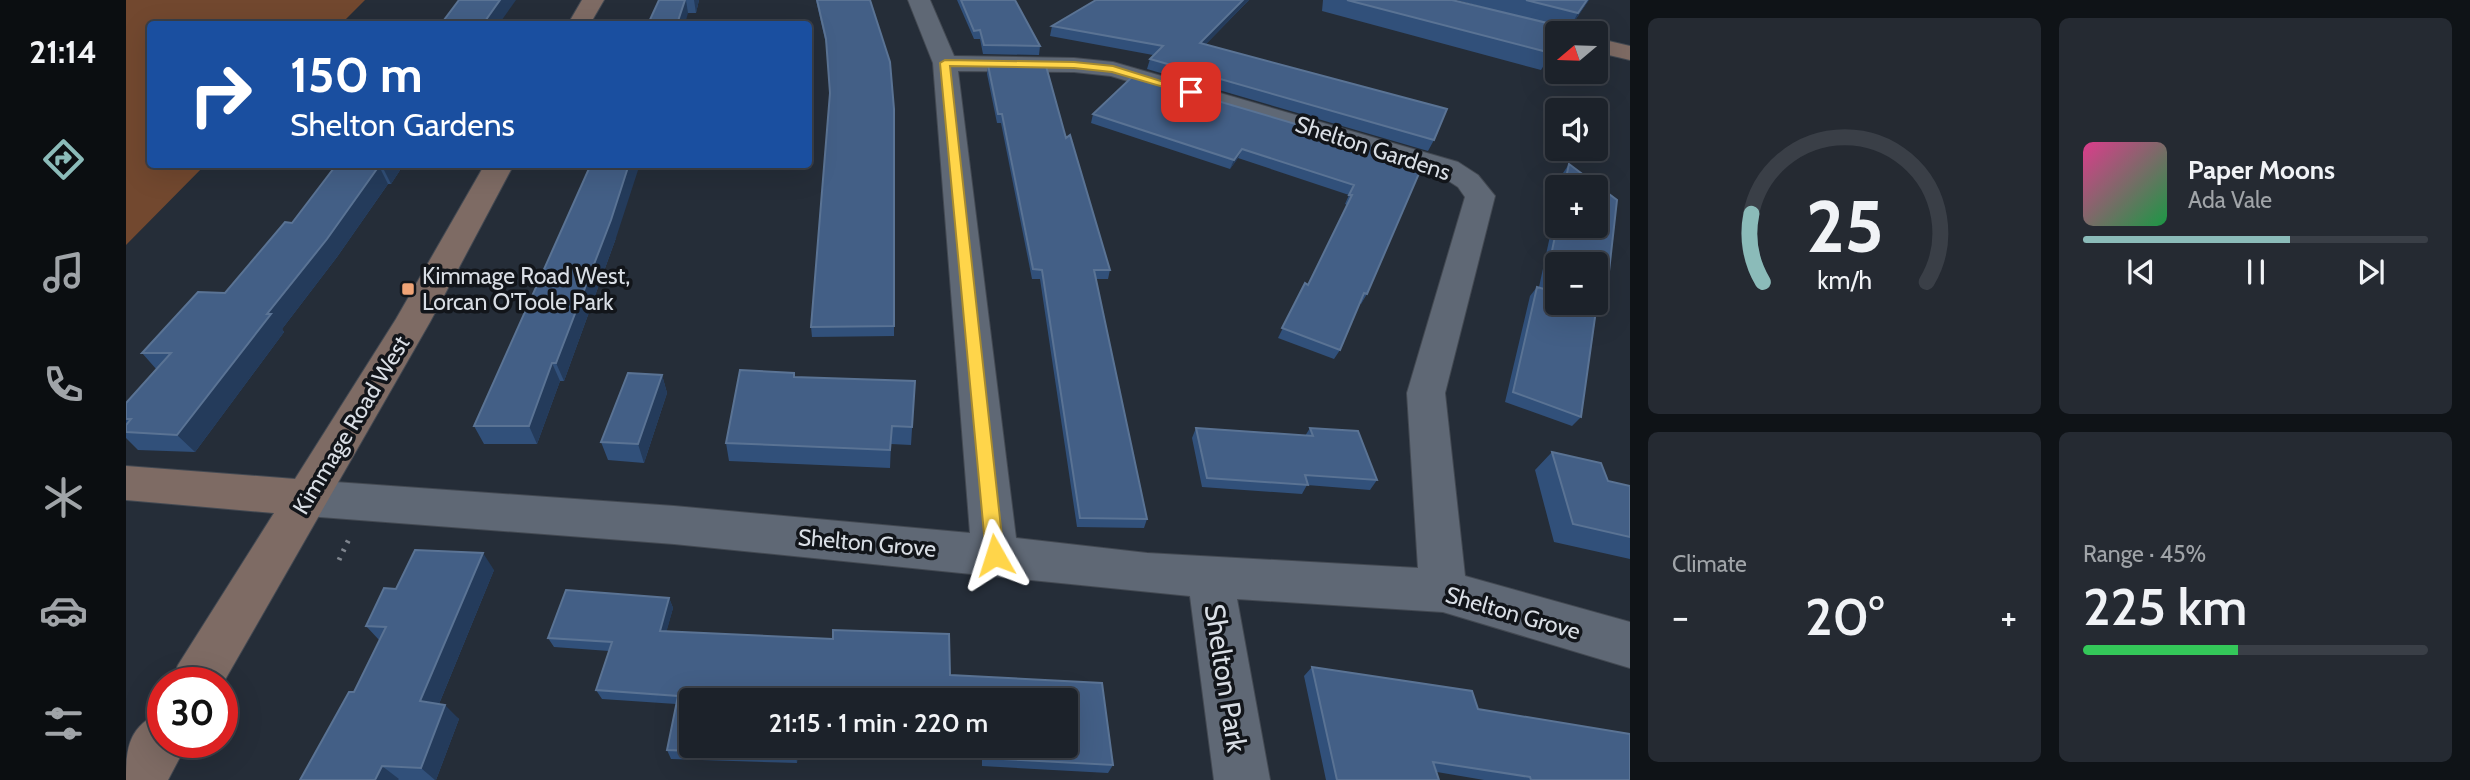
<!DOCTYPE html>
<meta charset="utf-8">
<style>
body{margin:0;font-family:Cabin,sans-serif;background:#252a32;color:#f1f3f6;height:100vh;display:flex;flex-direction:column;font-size:26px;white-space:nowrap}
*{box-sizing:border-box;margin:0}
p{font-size:23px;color:#a0a4a8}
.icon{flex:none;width:38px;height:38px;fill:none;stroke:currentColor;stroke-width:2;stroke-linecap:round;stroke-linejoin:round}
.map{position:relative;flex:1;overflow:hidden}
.sheet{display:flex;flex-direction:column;gap:18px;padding:18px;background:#0f1317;width:840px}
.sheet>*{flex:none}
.hud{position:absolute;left:21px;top:21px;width:665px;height:147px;border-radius:7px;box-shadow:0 7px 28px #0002,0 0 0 2px #3a3f47;background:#1a4fa0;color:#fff;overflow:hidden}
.needle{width:46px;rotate:251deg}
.buttons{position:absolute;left:1419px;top:21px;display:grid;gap:14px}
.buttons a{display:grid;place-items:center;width:63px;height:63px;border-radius:7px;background:#1c222a;box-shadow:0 7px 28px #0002,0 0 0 2px #3a3f47;font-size:35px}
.speed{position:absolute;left:21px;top:667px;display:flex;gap:14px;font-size:35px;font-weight:700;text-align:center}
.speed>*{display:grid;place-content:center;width:91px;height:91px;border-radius:50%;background:#1c222a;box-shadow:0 7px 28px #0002,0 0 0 2px #3a3f47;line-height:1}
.speed .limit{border:10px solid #d22;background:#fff;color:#111}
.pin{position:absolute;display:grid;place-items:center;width:60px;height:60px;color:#fff;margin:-30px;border-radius:14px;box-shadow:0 4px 10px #0006}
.me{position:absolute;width:77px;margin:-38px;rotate:354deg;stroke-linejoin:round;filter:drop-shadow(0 0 5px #0008)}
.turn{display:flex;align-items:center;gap:24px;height:147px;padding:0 28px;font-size:32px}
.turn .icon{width:91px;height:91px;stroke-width:2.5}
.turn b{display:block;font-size:49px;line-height:60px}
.big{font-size:52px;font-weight:600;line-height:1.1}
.sheet .card{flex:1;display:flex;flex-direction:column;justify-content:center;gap:10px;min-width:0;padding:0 24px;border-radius:10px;background:#252a32}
.sheet .dial{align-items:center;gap:0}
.dial svg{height:182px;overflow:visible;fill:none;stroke:#3a3f47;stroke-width:7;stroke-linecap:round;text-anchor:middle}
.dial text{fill:#f1f3f6;stroke:none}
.song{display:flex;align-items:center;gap:21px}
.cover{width:84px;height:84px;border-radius:10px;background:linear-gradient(135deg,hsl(330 70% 55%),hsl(140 70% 35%))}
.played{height:7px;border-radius:4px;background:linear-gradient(90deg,#8bbbb9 60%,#3a3f47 60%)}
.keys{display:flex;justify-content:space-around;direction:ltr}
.heat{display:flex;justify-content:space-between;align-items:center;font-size:38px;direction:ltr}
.charge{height:10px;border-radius:5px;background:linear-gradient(90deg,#34c759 45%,#3a3f47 0)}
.sheet .tiles{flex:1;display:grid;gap:18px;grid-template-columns:repeat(2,1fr)}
.trip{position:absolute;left:553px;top:688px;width:399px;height:70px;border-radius:7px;background:#1c222a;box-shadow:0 7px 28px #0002,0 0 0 2px #3a3f47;font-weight:600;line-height:70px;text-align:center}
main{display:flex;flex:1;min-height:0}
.tab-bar{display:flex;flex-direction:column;width:126px;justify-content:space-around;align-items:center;background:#0b0e11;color:#a0a4a8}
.tab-bar .icon{width:49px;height:49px}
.tab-bar .current{color:#8bbbb9}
.tab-bar b{font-size:32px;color:#f1f3f6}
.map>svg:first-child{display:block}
.green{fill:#72482f}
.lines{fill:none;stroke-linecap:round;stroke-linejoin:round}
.street-casing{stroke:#434952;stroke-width:2}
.secondary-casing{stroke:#434952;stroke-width:2}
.path{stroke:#7f858e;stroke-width:5;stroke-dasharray:2.5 7;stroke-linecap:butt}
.street{fill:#5f6875;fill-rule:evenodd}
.secondary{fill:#7e6b64;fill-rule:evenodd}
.wall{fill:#31507a;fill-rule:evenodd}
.shaded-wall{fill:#243b5b}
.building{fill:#435f86;stroke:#5a7394;stroke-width:2;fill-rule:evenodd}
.route{fill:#ffd54a;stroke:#a68a30;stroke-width:2}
.poi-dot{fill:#efa376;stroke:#12151a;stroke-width:2.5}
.labels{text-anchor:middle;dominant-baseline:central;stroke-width:7;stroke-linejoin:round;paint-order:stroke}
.street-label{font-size:23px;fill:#d9dee5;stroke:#12151a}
.poi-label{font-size:23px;fill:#d9dee5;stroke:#12151a;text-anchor:start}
.near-street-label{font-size:28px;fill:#d9dee5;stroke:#12151a}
</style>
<main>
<nav class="tab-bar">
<b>21:14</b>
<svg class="icon current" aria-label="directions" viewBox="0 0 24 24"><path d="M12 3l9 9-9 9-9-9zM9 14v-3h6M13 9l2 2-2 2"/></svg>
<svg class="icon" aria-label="music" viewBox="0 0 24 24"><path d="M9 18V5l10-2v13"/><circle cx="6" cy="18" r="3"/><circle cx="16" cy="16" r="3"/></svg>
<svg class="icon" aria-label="phone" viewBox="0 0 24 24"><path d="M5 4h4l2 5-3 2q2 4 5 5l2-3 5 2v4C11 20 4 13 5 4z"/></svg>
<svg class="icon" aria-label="climate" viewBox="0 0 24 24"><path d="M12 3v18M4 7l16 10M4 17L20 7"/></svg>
<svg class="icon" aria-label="car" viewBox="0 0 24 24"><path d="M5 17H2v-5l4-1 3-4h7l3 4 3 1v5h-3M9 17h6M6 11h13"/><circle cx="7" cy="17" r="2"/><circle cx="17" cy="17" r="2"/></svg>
<svg class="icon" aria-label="filters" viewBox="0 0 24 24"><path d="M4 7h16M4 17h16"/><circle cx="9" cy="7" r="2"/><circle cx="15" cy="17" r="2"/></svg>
</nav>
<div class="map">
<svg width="1504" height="780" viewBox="0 0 1504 780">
<rect width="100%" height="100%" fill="#252d38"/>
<path class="green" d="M0,0h239l-24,24h-191v140l55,1 -79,80z"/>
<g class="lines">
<defs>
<path id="street" d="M782,0h22l24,56 120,2 39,4 345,100 20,13 17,21 -50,197 20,183 165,46v46l-187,-56 -206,-13 33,181h-56l-24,-184 -516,-52 -367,-28 -15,-6 -7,-12 7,-12 15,-6 367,26 296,27 -37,-470zM832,71l116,1 37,4 327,98 20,13 7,10 -58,196 11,175 -271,-15 -131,-15z"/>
<path id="secondary" d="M456,0h22l-14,24h-22z
M1470,38l34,8v14l-34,-8z
M359,164h29l-84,158 -208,363v-3h-51l7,-17 96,-152 -148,-13v-34l169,13 101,-160z
M37,711v31h25l-20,38h-42c0,-34 3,-54 37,-69z"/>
</defs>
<use href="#street" class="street-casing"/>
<use href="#secondary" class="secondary-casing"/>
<path class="path" d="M213,560l10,-21"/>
<use href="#street" class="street"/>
<use href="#secondary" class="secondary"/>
</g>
<path class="wall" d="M533,0h40l-3,13h-8z
M690,0h54l24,109v227l-82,1 -1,-10 19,-232 -3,-47z
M831,0h58l25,46 -1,9 -56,-1 -3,-15h-6z
M970,0h153l-43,44 228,96 -6,11 -281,-82 3,-10 3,-4 -103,-19 2,-10z
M1197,0h129l61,15 -57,-15h133l-20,29h-1l-27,41 -219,-59z
M862,65l78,73 44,132 -2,9h-12l51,240 -3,9 -67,-1 -37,-248h-8l-31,-156h-4l-10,-49z
M967,114l331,48 -57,132 -6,10 -1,-1 -20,47 -6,9 -56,-21 27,-55 3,2 39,-80 -2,-1 4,-9 -111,-37 -8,11 -139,-46z
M211,164h67l-13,20h-3l-51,73 -55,72 2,3 -89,120 -57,-2 -12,-12v-35l31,-33 -15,-17 83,-60 67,-70z
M1443,164l48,36 -11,98 -8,10 -1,-1 -16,110 -9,9 -67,-24 25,-106 7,-9h2l19,-88v27h38v-39h-36l3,-14zM1432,264h38v39h-38z
M490,238l-52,143h-4l-23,63h-53l-10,-18z
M536,375l5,18 -23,70 -36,-3 -7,-18z
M669,377l120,4 -4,64 -20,-1 -1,24 -161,-7 -3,-18z
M1070,428l109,8 5,-8 67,52 -7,10 -63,-5 -5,9 -100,-7 -10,-49z
M1426,452l56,29 22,5v73l-76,-17 -19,-72z
M368,570l-55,134 20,15 -23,61h-136l54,-88 26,-51 -14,-15z
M440,590l103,8 4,10 -7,24 167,7v-9l116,4 1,41 152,8 11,82 -5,8 -126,-7v-6l-184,-7 -1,10 -126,-4 -4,-9 9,-46 -74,-5 -6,-9 13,-39 -55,-4 -6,-9zM565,700h375v46h-375z
M1186,667l166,42 152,71h-146l-47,-8 2,8h-113l-22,-104z"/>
<path class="shaded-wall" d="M374,0h16l-17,24h-16z
M559,0h1l2,13 -3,11h-8z
M568,0h5l-3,13z
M1117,0h6l-52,53 3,-10z
M1461,0h2l-20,29 9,-16z
M1432,44v2l-17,24 10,-17z
M1116,149l-4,9 -8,11 4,-9z
M257,164h21l-13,20 -9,-18z
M503,164h11l-24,74 -52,143 -8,-18z
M253,166l9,18 -51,73 -55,72 2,3 -89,120 -18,-17z
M426,363l8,18 -23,63 -8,-18z
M536,375l5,18 -23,70 -6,-19z
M357,553l11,17 -60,146 -14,-15z
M543,598l4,10 -9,33 -4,-10z
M319,705l14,14 -23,61h-1l-14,-12z
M671,746l1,7 -1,10 -1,-8z
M256,766l17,13 -1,1h-23z"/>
<path class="building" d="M333,0h41l-17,24h-42z
M533,0h26l-8,24h-29z
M691,0h53l20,62 4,47v217l-83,1 19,-234 -4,-54z
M835,0h54l25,46 -56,-1 -4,-15 -6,1z
M970,0h147l-43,43 247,66 -13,31 -284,-81 13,-13 -111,-20z
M1221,0h105l116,28 -3,5h-7v11l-7,9z
M1400,0h61l-9,13z
M862,65l58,1 20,72 4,-3 40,135h-16l53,249 -67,-1 -38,-248 -9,-1 -31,-155h-4z
M1007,76l291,86 -57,132 -3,-1 -24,57 -58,-22 23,-45 3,2 44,-90h-3l5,-10 -112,-36 -8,11 -141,-46z
M211,164h46l-1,2h-3l-52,73 -60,75h4l-94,121 -51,-3v-7l5,-6h-5v-16l45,-50h-29l56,-61 27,1 60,-71 7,1z
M465,164h38l-18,56 -55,143h-4l-23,63h-55z
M1443,164l48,36 -11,98 -8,-2 -17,121 -68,-25 24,-105 7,2 14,-67v4h38v-39h-32zM1432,264h38v39h-38z
M614,370l54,3v4l121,4 -3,46 -20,-1 -2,24 -164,-7z
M502,373l34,2 -24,69 -37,-2z
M1070,428l117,8 -3,-8 48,3 19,49 -72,-5 3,10 -101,-7z
M1426,452l49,11 7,18 22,5v51l-57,-13z
M289,550l68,3 -63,148 25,4 -24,63 -39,-2 -7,14h-75l49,-88h5l32,-65 -20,-1 18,-38 12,1z
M440,590l103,8 -9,33 173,8v-9l116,4 1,41 152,8 11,82 -129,-7v-6l-168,-6h250v-46h-375v46h106l-1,9 -129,-5 11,-54 -82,-6 16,-48 -64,-4z
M1186,667l160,24 6,18 152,25v46h-99l-1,-3 -97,-15 6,18h-102z"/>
<path class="route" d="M819,60l129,2 39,4 83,26 -5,3 -79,-23 -38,-4 -124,-2 54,489 -2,5 -7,3 -7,-3 -2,-5 -46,-492z"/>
<rect class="poi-dot" x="275" y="282" width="14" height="14" rx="3.5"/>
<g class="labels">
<g class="street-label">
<text transform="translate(1247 148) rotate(18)">Shelton Gardens</text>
<text transform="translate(225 425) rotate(-59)">Kimmage Road West</text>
<text transform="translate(741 543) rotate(5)">Shelton Grove</text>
<text transform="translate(1387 613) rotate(16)">Shelton Grove</text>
</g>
<g class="poi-label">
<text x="296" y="276">Kimmage Road West,<tspan x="296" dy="26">Lorcan O'Toole Park</tspan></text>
</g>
<g class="near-street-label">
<text transform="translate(1100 678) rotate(81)">Shelton Park</text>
</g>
</g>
</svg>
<div class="buttons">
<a><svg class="needle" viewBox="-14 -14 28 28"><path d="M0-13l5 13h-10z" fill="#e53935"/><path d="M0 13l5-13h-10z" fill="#a0a4a8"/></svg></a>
<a><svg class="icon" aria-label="sound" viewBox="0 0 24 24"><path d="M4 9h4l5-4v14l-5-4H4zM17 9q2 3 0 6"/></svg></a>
<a>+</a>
<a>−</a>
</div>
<div class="speed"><div class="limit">30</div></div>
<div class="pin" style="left:1065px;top:92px;background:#d93025"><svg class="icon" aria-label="arrive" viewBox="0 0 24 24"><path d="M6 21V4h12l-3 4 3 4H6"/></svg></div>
<svg class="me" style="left:869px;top:555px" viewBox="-20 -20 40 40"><path d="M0-17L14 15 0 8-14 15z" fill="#ffd54a" stroke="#fff" stroke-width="4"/></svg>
<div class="trip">21:15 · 1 min · 220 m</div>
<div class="hud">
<div class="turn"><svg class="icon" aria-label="right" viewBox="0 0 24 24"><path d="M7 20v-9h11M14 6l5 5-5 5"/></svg><div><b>150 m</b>Shelton Gardens</div></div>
</div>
</div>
<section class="sheet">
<div class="tiles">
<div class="card dial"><svg viewBox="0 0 100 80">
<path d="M14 69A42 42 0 1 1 86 69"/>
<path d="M14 69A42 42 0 0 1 9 39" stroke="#8bbbb9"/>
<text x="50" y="56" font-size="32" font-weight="700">25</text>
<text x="50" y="72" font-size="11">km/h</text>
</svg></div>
<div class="card">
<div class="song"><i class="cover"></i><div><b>Paper Moons</b><p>Ada Vale</p></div></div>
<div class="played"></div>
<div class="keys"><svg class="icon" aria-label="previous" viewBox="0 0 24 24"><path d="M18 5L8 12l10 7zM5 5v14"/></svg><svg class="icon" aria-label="pause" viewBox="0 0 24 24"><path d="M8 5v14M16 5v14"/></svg><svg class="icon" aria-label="next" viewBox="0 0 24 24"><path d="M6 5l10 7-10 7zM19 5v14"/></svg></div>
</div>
<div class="card"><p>Climate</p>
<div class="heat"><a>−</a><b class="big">20°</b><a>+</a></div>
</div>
<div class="card"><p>Range · 45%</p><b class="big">225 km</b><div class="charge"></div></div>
</div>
</section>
</main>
